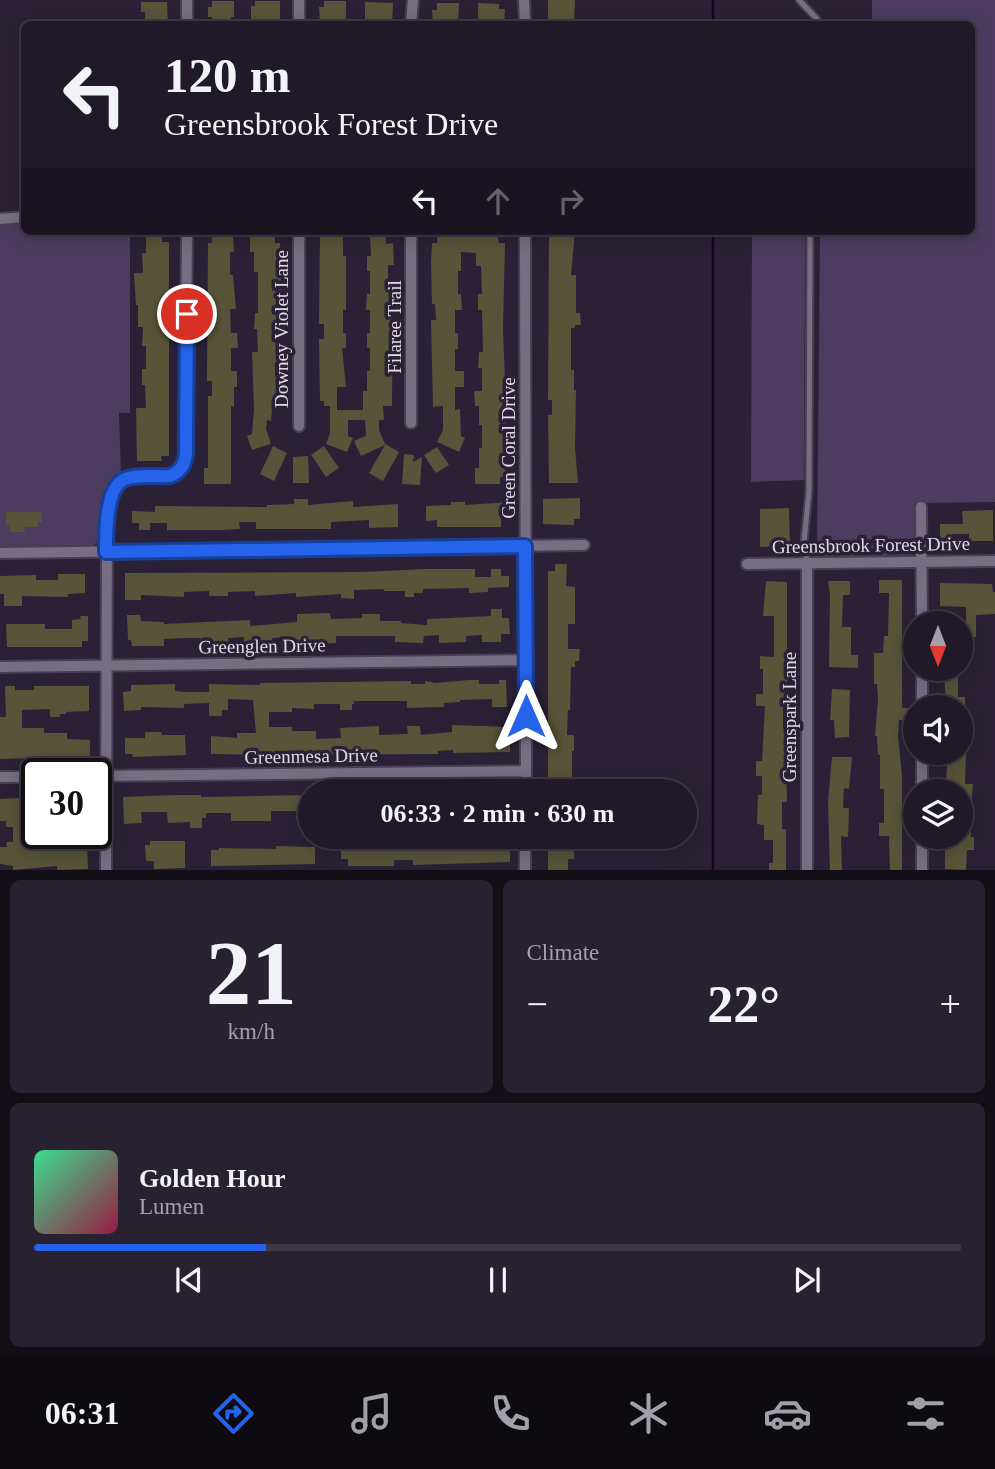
<!DOCTYPE html>
<meta charset="utf-8">
<style>
body{margin:0;font-family:Georgia,serif;background:#282230;color:#f1f3f6;height:100vh;display:flex;flex-direction:column;font-size:26px;white-space:nowrap}
*{box-sizing:border-box;margin:0}
p{font-size:23px;color:#a2a0a8}
.icon{flex:none;width:38px;height:38px;fill:none;stroke:currentColor;stroke-width:2;stroke-linecap:round;stroke-linejoin:round}
.map{position:relative;height:870px;overflow:hidden}
.drawer{display:flex;flex-direction:column;gap:10px;padding:10px;background:#120e16;flex:1}
.drawer>*{flex:none}
.banner{position:absolute;left:21px;top:21px;width:954px;height:214px;border-radius:10px;box-shadow:0 4px 18px #0003,0 0 0 2px #3d3845;background:#201928;color:#f1f3f6;overflow:hidden}
.needle{width:46px;rotate:180deg}
.buttons{position:absolute;left:903px;top:611px;display:grid;gap:14px}
.buttons a{display:grid;place-items:center;width:70px;height:70px;border-radius:50%;background:#201928;box-shadow:0 4px 18px #0003,0 0 0 2px #3d3845;font-size:35px}
.speed{position:absolute;left:21px;top:758px;display:flex;gap:14px;font-size:35px;font-weight:700;text-align:center}
.speed>*{display:grid;place-content:center;width:91px;height:91px;border-radius:50%;background:#201928;box-shadow:0 4px 18px #0003,0 0 0 2px #3d3845;line-height:1}
.speed .limit{border:4px solid #111;border-radius:10px;background:#fff;color:#111}
.pin{position:absolute;display:grid;place-items:center;width:60px;height:60px;color:#fff;margin:-30px;border:4px solid #fff;border-radius:50%;box-shadow:0 2px 7px #0007}
.me{position:absolute;width:77px;margin:-38px;rotate:0deg;stroke-linejoin:round;filter:drop-shadow(0 0 5px #0008)}
.turn{display:flex;align-items:center;gap:24px;height:147px;padding:0 28px;font-size:32px}
.turn .icon{width:91px;height:91px;stroke-width:2.5}
.turn b{display:block;font-size:49px;line-height:60px}
.lanes{display:flex;align-items:center;height:66px;padding:0 28px;background:#0003;justify-content:center;gap:35px;direction:ltr}
.lanes .off{opacity:.35}
.big{font-size:52px;font-weight:800;line-height:1.1}
.drawer .tile{flex:1;display:flex;flex-direction:column;justify-content:center;gap:10px;min-width:0;padding:0 24px;border-radius:10px;background:#282230}
.drawer .dial{align-items:center;gap:0}
.dial b{font-size:91px;line-height:1}
.song{display:flex;align-items:center;gap:21px}
.cover{width:84px;height:84px;border-radius:10px;background:linear-gradient(135deg,hsl(150 70% 55%),hsl(340 70% 35%))}
.played{height:7px;border-radius:4px;background:linear-gradient(90deg,#2563eb 25%,#3d3845 25%)}
.keys{display:flex;justify-content:space-around;direction:ltr}
.heat{display:flex;justify-content:space-between;align-items:center;font-size:38px;direction:ltr}
.drawer .tiles{flex:1;display:grid;gap:10px;grid-template-columns:1fr 1fr}
.tile:last-child{grid-column:span 2}
.trip{position:absolute;left:298px;top:779px;width:399px;height:70px;border-radius:35px;background:#201928;box-shadow:0 4px 18px #0003,0 0 0 2px #3d3845;font-weight:800;line-height:70px;text-align:center}
.dock{display:flex;height:112px;justify-content:space-around;align-items:center;background:#0d0a10;color:#a2a0a8}
.dock .icon{width:49px;height:49px}
.dock .on{color:#2563eb}
.dock b{font-size:32px;color:#f1f3f6}
.map>svg:first-child{display:block}
.green{fill:#4c3c60}
.lines{fill:none;stroke-linecap:round;stroke-linejoin:round}
.stream{stroke:#17022a;stroke-width:2.5}
.building{fill:#575439}
.service-casing{stroke:#473f53;stroke-width:9}
.minor-casing{stroke:#473f53;stroke-width:14}
.service{stroke:#776e84;stroke-width:5}
.minor{stroke:#776e84;stroke-width:10}
.route-casing{stroke:#184099;stroke-width:18}
.route{stroke:#2563eb;stroke-width:12}
.labels{text-anchor:middle;dominant-baseline:central;stroke-width:7;stroke-linejoin:round;paint-order:stroke}
.street-label{font-size:19px;fill:#e0dae9;stroke:#2a2136}
</style>
<div class="map">
<svg width="995" height="871" viewBox="0 0 995 871">
<rect width="100%" height="100%" fill="#2a2136"/>
<path class="green" d="M872,0h123v502l-80,1 1,45 -2,5 -6,3 -91,2 3,-327h151v-207h-99z
M24,223v8h106v182h-11l2,62c-12,12 -18,30 -19,47 -1,6 0,13 -3,18 -2,4 -4,4 -8,6l-91,2v-323z
M752,231h53l-1,249 -53,2z"/>
<g class="lines">
<path class="stream" d="M713,0v24
M713,231v640"/>
</g>
<path class="building" d="M548,0h27l-1,24 -26,-1z
M212,1h22v16h-3v7h-19v-7h-4v-10h4z
M255,1h25v23h-29v-18h4z
M324,1h22v23h-26l-1,-17h5z
M141,2h26l1,22h-23v-12h-4z
M365,2l28,1 -1,21h-27z
M437,3h22l-1,21h-25l-1,-14h5z
M478,3l21,1v5h6l-1,15h-26z
M549,231h26l-4,44h5v38h4l1,12h-6v3h-4v42h3v20h2l-1,58 3,35h-29l-1,-68h4v-15h-4z
M146,234h16v8h7v214h-8l1,5h-25l-1,-53h10l-1,-23h-3v-16h4v-23h-4l1,-19h-5v-22h-2l-2,-32h9l-1,-20h4z
M233,236l1,16h-4v23h3l3,34h-6l1,24h6l1,15h-7v23h6v16h-3v20l-3,-1v78h-27v-16h4v-72h4v-15h-5l1,-138h4v-6z
M370,236h16v8l7,-1 1,22h-6v16h5l-1,125h-9l1,14h-5v10l6,14 14,8 -16,29 -14,-8 16,-28 -24,11 -7,-15 12,-5 -1,-16h-17v16l5,2 -6,14 -21,-8 4,-11v-27h-6v-5h-4l-1,-62h5v-15h-5l1,-87h23v19h3v54h-3v23h3v15h-4l4,39h-9v23h26v-19h4v-20h3v-23h-3v-15h3v-23h-4l1,-16h3v-23h-3v-15h4z
M437,236l61,1 1,6h6l-2,86 3,81 -2,44h2v10l-1,13h-5v7h-25v-16h4v-20h3v-23h-3v-19h-4l-1,-15h8v-23h-4l1,-16h4l-1,-42h-4v-16h4l-1,-28h-5v-13l-15,-1v19h-3v23h3l1,16h-7v23h3v16h-3v22h9v16h-9v23l5,-1 1,27 4,2 -6,14 -22,-10 6,-12v-24l-10,1 -2,-87h5l-1,-16h-3l-1,-42 1,-19h5z
M250,237h25v6h5l1,18v68h-2l2,33h-6v15h6v23h-8l-2,21 -4,-1 -1,9 5,15 -19,6 -5,-14 5,-2 2,-24 -2,-58h6l-1,-23h-3l1,-16h3v-41h-4v-20h-4z
M273,446l14,7 -13,28 -14,-7z
M324,446l15,22 -13,9 -15,-22z
M437,447l12,18 -13,8 -12,-18z
M404,454l10,1 -1,7 9,-5 -2,28 -18,-1z
M308,456l1,27h-16v-26z
M580,498v21h-6v6l-31,-1v-25z
M294,499h14v6l45,-4v6l45,-3v23l-29,1v-8l-38,2v7h-75v-7h-17l1,7 -21,1h-52v-7h-17v7h-11v-7h-7v-12l23,1v-6l112,1v-2l27,-1z
M451,502h14v3l45,-3v16h-9v9h-64v-7l-11,1v-15l25,-1z
M789,508l1,38 -30,1v-38z
M993,510v31h-24v-7h-17v8h-12v-18h23l-1,-13z
M6,512h36v10h-4v5h-14l1,5h-15v-7h-4z
M555,564h12l-1,22 9,1v37h-7v25h12l-1,12h-4v6h-4l-1,43h-2l-1,25h7v16h-2v40h-20v-5h-4v-215h7z
M426,569h49v8h16v-8h10v7h8v11l-21,1v4l-19,1v-5l-46,1v4h-9v4h-9v-6h-21v-2l-30,1v9l-13,-1v-4l-45,3v-4l-41,3v-5l-27,1v4h-19v-5l-25,1v5l-43,-2v5h-16v-27l236,-1z
M58,574h27v19l-17,1v3l-46,-1v10h-18v-12h-4v-18l36,-1v5h22z
M879,580h23v128h10v13l-13,-1 -1,16 4,39v96h-12l-1,-35h-10v-13h5v-34h-4v-34h-2l-1,-19h-2l3,-36 -1,-16h-3v-31h9l1,-17h4l1,-43h-10z
M766,581l21,1v106l-1,18h-3v22h2l2,74h-5v27h4v42h-17v-8h4v-23h-9v-15l-7,-1 1,-29h4v-19h-6v-15h6l3,-55h-9v-12h7v-25h-3v-13l14,1v-41h-11z
M828,581h22v14h-7l-1,32h9v28h7v13l-29,-1 1,-72z
M940,583l52,1 1,8h2v22l-19,1v22h-15v-12h5v-18l-26,-1z
M491,609h11v9h7l1,16h-9v8h-19v-7l-16,1v6l-27,1v-8l-15,1 -1,7 -28,-1v-6h-59v7l-21,1h-28v-7l-15,1v6l-28,1v-8l-16,1v7h-28v-7h-15l-21,1v7h-32l-1,-6h-3l-1,-25h13l1,6 23,1v2l86,-4v6l47,-4v-8l33,-1 1,6 31,-1v-4h18v7h21v2l26,2v-6l64,-3z
M80,616h8v25h-6v6h-75l-1,-23h39v5h27v-9l9,-1z
M944,671h14v26h7v10h-19z
M469,680h10v4h20v-4h7l1,27h-15v-8l-32,1v2l-16,1v4l-37,1v-7h-53v3h-2v6h-12v-6h-26v5l-22,-1v4h-23v15h23v4h24v8l25,-1 -1,-10 39,-2v9l29,-1 -1,-8h13l1,9 31,-3v-7l58,2v25l-57,1v-3l-15,1v3l-155,1v-3h-18v3l-54,-1v-18l26,2v-5h19l-3,-33 -25,-1v11h-6v6h-13v-13l-25,1v4l-43,-1v3l-17,1 -1,-19 8,-1v-6l44,-1v7l9,1h25v-8l51,1v-2l151,-2v3h14v-3l11,2z
M5,686h10v4h19v-4h55v25l-23,1v2h-6v3h-10v-8l-28,1v18h22v5h23v6l23,1v16l-90,3v-42h6z
M832,689l18,1 -1,47 -14,1 -1,-18h-4z
M145,732h16l1,3h23l1,20 -53,2 -1,-3h-7v-16h20z
M948,752h18l-1,32h8l-3,32 1,21h3v13h-7l-1,20 -21,-1v-26h5v-6h11v-46h-7v-10h-8z
M832,757h20l-3,32 -5,-1 -1,20h6l-1,29 -7,-1 1,35h-12l-2,-69z
M175,795h26v2l109,-2v28h-8v-3h-6v-9h-25v10h-40v-8h-25v5h-4v10h-12v-6l-22,1 -1,-11h-26l1,11 -18,1 -1,-27z
M37,797v24h-14l-1,24 28,-1v-4l17,-1v4l20,-1 1,27 -31,1v-4l-44,4v-4l-13,-2v-17h7l-1,-5h7v-15h-7v-6h-6v-22z
M437,836h8v6l44,-2v6h21v16l-97,3v-5h-19v6h-46v-7h-7v-12l23,-1v-4l37,1v3h26v-2h10z
M548,836h26v23h-6v12h-20z
M150,841h35v27l-31,1v-8h-8l-1,-16h5z
M276,846l39,1v17l-104,2v-16h8v-2l57,1z"/>
<g class="lines">
<defs>
<path id="service" d="M799,0l18,19v5
M807,563l-3,-21 5,-51 1,-260"/>
<path id="minor" d="M524,0l1,24
M187,24v-24
M299,24v-24
M411,24l2,-24
M0,219l24,-2
M525,231l1,560
M411,423v-192
M299,426v-195
M921,507l1,116
M0,553l584,-8
M747,564l248,-3
M0,667l525,-7
M922,707v-39
M96,776l430,-5
M0,777h37
M922,791v-39
M922,836v35
M106,871l1,-356c3,-10 5,-22 12,-30 17,-21 56,7 66,-25l2,-229
M525,871v-35
M807,871v-308"/>
</defs>
<use href="#service" class="service-casing"/>
<use href="#minor" class="minor-casing"/>
<use href="#service" class="service"/>
<use href="#minor" class="minor"/>
</g>
<g class="lines">
<defs>
<path id="route" d="M187,314l-1,139c-1,11 -5,19 -16,23 -13,1 -32,-2 -45,3 -20,8 -19,55 -19,73l419,-6 1,170"/>
</defs>
<use href="#route" class="route-casing"/>
<use href="#route" class="route"/>
</g>
<g class="labels">
<g class="street-label">
<text transform="translate(394 327) rotate(-90)">Filaree Trail</text>
<text transform="translate(281 329) rotate(-90)">Downey Violet Lane</text>
<text transform="translate(508 448) rotate(-90)">Green Coral Drive</text>
<text transform="translate(871 545) rotate(-1)">Greensbrook Forest Drive</text>
<text transform="translate(262 646) rotate(-1)">Greenglen Drive</text>
<text transform="translate(789 717) rotate(-90)">Greenspark Lane</text>
<text transform="translate(311 756) rotate(-1)">Greenmesa Drive</text>
</g>
</g>
</svg>
<div class="buttons">
<a><svg class="needle" viewBox="-14 -14 28 28"><path d="M0-13l5 13h-10z" fill="#e53935"/><path d="M0 13l5-13h-10z" fill="#a2a0a8"/></svg></a>
<a><svg class="icon" aria-label="sound" viewBox="0 0 24 24"><path d="M4 9h4l5-4v14l-5-4H4zM17 9q2 3 0 6"/></svg></a>
<a><svg class="icon" aria-label="layers" viewBox="0 0 24 24"><path d="M12 4l9 5-9 5-9-5zM3 14l9 5 9-5"/></svg></a>
</div>
<div class="speed"><div class="limit">30</div></div>
<div class="pin" style="left:187px;top:314px;background:#d93025"><svg class="icon" aria-label="arrive" viewBox="0 0 24 24"><path d="M6 21V4h12l-3 4 3 4H6"/></svg></div>
<svg class="me" style="left:526px;top:716px" viewBox="-20 -20 40 40"><path d="M0-17L14 15 0 8-14 15z" fill="#2563eb" stroke="#fff" stroke-width="4"/></svg>
<div class="trip">06:33 · 2 min · 630 m</div>
<div class="banner">
<div class="turn"><svg class="icon" aria-label="left" viewBox="0 0 24 24"><path d="M17 20v-9H6M10 6l-5 5 5 5"/></svg><div><b>120 m</b>Greensbrook Forest Drive</div></div>
<div class="lanes"><svg class="icon" aria-label="left" viewBox="0 0 24 24"><path d="M17 20v-9H6M10 6l-5 5 5 5"/></svg><svg class="icon off" aria-label="ahead" viewBox="0 0 24 24"><path d="M12 20V5M6 11l6-6 6 6"/></svg><svg class="icon off" aria-label="right" viewBox="0 0 24 24"><path d="M7 20v-9h11M14 6l5 5-5 5"/></svg></div>
</div>
</div>
<section class="drawer">
<div class="tiles">
<div class="tile dial"><b>21</b><p>km/h</p></div>
<div class="tile"><p>Climate</p>
<div class="heat"><a>−</a><b class="big">22°</b><a>+</a></div>
</div>
<div class="tile">
<div class="song"><i class="cover"></i><div><b>Golden Hour</b><p>Lumen</p></div></div>
<div class="played"></div>
<div class="keys"><svg class="icon" aria-label="previous" viewBox="0 0 24 24"><path d="M18 5L8 12l10 7zM5 5v14"/></svg><svg class="icon" aria-label="pause" viewBox="0 0 24 24"><path d="M8 5v14M16 5v14"/></svg><svg class="icon" aria-label="next" viewBox="0 0 24 24"><path d="M6 5l10 7-10 7zM19 5v14"/></svg></div>
</div>
</div>
</section>
<nav class="dock">
<b>06:31</b>
<svg class="icon on" aria-label="directions" viewBox="0 0 24 24"><path d="M12 3l9 9-9 9-9-9zM9 14v-3h6M13 9l2 2-2 2"/></svg>
<svg class="icon" aria-label="music" viewBox="0 0 24 24"><path d="M9 18V5l10-2v13"/><circle cx="6" cy="18" r="3"/><circle cx="16" cy="16" r="3"/></svg>
<svg class="icon" aria-label="phone" viewBox="0 0 24 24"><path d="M5 4h4l2 5-3 2q2 4 5 5l2-3 5 2v4C11 20 4 13 5 4z"/></svg>
<svg class="icon" aria-label="climate" viewBox="0 0 24 24"><path d="M12 3v18M4 7l16 10M4 17L20 7"/></svg>
<svg class="icon" aria-label="car" viewBox="0 0 24 24"><path d="M5 17H2v-5l4-1 3-4h7l3 4 3 1v5h-3M9 17h6M6 11h13"/><circle cx="7" cy="17" r="2"/><circle cx="17" cy="17" r="2"/></svg>
<svg class="icon" aria-label="filters" viewBox="0 0 24 24"><path d="M4 7h16M4 17h16"/><circle cx="9" cy="7" r="2"/><circle cx="15" cy="17" r="2"/></svg>
</nav>
